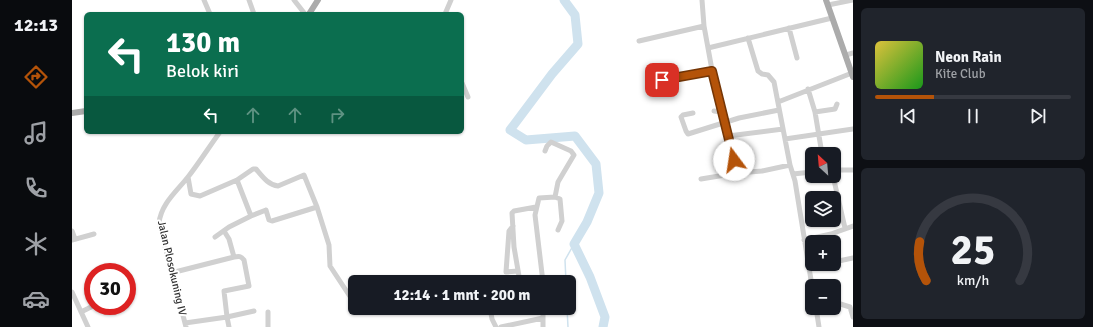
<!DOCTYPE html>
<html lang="id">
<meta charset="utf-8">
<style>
body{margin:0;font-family:Signika,sans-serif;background:#20242c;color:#f1f3f6;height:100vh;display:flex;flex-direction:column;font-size:15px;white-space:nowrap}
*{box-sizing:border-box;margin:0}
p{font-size:13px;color:#9ea1a6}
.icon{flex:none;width:22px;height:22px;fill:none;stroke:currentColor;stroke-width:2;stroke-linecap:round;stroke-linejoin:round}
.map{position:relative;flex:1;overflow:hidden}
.details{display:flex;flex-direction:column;gap:8px;padding:8px;background:#0d0f14;width:240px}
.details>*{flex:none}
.banner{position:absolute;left:12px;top:12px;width:380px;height:122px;border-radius:6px;box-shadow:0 1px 3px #0004;background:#0b6e4f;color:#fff;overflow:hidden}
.needle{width:26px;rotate:334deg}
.controls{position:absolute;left:733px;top:147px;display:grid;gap:8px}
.controls a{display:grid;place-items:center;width:36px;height:36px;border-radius:6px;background:#171b24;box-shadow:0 1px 3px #0004;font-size:20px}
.speed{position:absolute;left:12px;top:263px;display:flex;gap:8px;font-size:20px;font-weight:700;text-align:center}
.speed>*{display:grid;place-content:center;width:52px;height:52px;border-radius:50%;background:#171b24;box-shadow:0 1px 3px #0004;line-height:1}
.speed .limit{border:6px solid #d22;background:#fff;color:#111}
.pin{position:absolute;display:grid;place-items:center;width:34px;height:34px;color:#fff;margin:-17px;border-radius:8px;box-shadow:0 2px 6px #0006}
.me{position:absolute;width:44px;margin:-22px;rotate:346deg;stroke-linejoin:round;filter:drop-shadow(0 0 3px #0008)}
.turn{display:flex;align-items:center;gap:14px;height:84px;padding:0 16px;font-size:18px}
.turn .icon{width:52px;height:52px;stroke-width:2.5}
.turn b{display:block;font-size:28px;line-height:34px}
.lanes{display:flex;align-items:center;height:38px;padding:0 16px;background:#0003;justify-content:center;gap:20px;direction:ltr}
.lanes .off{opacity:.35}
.details .card{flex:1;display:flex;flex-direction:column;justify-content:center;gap:6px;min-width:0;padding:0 14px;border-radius:6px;background:#20242c}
.details .dial{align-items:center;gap:0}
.dial svg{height:104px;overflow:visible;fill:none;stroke:#363941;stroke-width:7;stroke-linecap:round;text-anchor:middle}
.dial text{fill:#f1f3f6;stroke:none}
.song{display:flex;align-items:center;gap:12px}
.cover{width:48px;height:48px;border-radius:6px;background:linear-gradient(135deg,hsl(50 70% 55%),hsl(120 70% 35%))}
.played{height:4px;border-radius:2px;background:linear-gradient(90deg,#b45309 30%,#363941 30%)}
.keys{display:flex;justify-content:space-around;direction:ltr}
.trip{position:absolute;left:276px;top:275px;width:228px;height:40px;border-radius:6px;background:#171b24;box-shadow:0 1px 3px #0004;font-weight:800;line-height:40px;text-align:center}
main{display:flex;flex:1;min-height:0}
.menu{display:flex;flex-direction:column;width:72px;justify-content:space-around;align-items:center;background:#090b0e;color:#9ea1a6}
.menu .icon{width:28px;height:28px}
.menu .current{color:#b45309}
.menu b{font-size:18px;color:#f1f3f6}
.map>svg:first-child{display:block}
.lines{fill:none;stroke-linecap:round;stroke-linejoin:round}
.stream{stroke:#cfe2ee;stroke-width:1.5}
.river{stroke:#cfe2ee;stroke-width:9}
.minor{stroke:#d0d0d0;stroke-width:5}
.major{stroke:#ababab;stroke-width:6}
.route-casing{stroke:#753606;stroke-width:10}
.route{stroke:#b45309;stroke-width:7}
.labels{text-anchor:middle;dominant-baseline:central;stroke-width:4;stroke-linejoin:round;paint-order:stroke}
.street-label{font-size:11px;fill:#333;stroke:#fff}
</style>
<main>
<nav class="menu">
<b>12:13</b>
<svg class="icon current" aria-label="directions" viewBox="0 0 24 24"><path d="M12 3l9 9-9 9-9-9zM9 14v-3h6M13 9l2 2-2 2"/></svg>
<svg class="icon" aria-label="music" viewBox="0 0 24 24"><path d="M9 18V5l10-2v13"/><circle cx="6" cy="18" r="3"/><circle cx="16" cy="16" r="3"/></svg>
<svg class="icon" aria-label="phone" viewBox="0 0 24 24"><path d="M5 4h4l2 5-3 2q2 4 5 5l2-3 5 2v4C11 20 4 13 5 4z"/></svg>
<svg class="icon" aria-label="climate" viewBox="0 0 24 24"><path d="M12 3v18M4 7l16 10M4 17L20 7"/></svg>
<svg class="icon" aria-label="car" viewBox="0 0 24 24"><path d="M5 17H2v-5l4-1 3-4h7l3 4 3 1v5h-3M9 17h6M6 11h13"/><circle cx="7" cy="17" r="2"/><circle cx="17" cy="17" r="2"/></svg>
</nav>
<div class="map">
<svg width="781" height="327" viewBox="0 0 781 327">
<rect width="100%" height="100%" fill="#fff"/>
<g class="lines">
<path class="stream" d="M494,282l-1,-22 9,-16
M495,308l1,19"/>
<path class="river" d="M492,0l11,15 3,29 -26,30 -42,56 16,10 49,-4 21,28 3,29 -12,29 -13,22 16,33 15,40 -2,10"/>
<path class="minor" d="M132,0l6,14
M177,0l5,14
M222,0l11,14
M630,0l2,26 12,66 9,29 12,52
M756,5l25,-5
M373,14l6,-14
M717,28l8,30
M676,38l10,33 4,3 6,1 6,7 16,83 5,16 17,105
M567,41l65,-15
M636,48l124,-30
M774,55l7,-2
M590,80l49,-9
M390,83l6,14
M736,89l7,23 6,36 8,6
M706,102l74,-29
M642,111l8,1
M743,112l20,-3 2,-5
M621,113l-10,2 -2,2 5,14 2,3 51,-16 40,-8
M656,136l55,-7
M713,139l68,-10
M762,170h19
M721,174l19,-2
M761,176l12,52
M116,177l3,17 9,2 37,-16 16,-11h3c6,7 12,16 22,17l26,-11 13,32 -45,14 -3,-1 -3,-10 -15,6 -14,-36
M629,179l36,-6 25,-2 28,-6
M483,197l5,2 2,22 -4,9
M245,207l12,38 1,21 21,32
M441,226l-4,5 -3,41 12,-1
M0,231l3,8
M152,231l5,8 5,18
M143,237l14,-10 22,-11
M0,240l22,-6
M732,240l27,-6 22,-8
M762,262l19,-4
M737,267l13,-3
M99,273l63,-16c5,-1 7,-1 10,3l5,26 -25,5 3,26 27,-6
M448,282l-6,-35 -2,-34 2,-2 22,-4
M461,282l10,-2
M471,282l-8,-67 4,-17 16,-1 3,-15 16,-27 -3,-4 -20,-9 -4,4 -2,5
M0,292l16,35
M762,302l16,5 3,10
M418,308l2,11 4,8
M744,308l3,19
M9,312l12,-6
M196,312v15
M113,323l42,-6 2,10
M114,327l-27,-104c2,-19 17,-31 29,-46 11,-14 21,-30 32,-45
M429,327l42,-9
M471,327v-19"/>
<path class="major" d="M754,0l27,77
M237,14l9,-14
M0,113l14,-2"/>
</g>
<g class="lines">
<defs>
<path id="route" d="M590,80l50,-9 22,89"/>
</defs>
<use href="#route" class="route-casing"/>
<use href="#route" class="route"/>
</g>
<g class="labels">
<g class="street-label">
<text transform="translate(100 268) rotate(77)">Jalan Plosokuning IV</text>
</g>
</g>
</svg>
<div class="controls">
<a><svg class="needle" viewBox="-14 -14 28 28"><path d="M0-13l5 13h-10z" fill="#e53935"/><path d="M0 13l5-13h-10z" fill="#9ea1a6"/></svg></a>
<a><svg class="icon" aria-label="layers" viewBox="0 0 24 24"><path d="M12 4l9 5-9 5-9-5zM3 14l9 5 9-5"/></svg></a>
<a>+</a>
<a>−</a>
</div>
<div class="speed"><div class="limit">30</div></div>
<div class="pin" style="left:590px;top:80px;background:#d93025"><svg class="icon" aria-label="arrive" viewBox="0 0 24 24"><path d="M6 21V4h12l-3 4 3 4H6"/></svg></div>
<svg class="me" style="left:662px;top:160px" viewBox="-20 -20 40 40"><circle r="19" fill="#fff"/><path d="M0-13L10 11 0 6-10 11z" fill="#b45309"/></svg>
<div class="trip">12:14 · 1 mnt · 200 m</div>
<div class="banner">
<div class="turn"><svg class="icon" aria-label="left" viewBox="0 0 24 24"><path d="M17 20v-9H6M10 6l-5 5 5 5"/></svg><div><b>130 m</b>Belok kiri</div></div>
<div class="lanes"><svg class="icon" aria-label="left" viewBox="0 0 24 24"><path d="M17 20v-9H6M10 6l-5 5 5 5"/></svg><svg class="icon off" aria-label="ahead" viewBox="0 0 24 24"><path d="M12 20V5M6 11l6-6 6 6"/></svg><svg class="icon off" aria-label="ahead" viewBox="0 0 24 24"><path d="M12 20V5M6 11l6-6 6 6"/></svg><svg class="icon off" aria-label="right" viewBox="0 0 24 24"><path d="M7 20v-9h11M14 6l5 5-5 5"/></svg></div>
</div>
</div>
<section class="details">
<div class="card">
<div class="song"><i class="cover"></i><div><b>Neon Rain</b><p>Kite Club</p></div></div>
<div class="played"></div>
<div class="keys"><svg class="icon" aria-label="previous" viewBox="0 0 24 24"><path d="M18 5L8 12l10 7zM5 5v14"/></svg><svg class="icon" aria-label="pause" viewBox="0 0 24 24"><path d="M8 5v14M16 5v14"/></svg><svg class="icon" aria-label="next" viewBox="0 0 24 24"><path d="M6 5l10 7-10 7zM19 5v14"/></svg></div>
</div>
<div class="card dial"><svg viewBox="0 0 100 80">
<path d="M14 69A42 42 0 1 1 86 69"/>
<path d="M14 69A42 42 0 0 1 9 39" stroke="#b45309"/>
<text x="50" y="56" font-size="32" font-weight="700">25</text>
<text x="50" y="72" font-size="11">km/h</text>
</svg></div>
</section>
</main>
